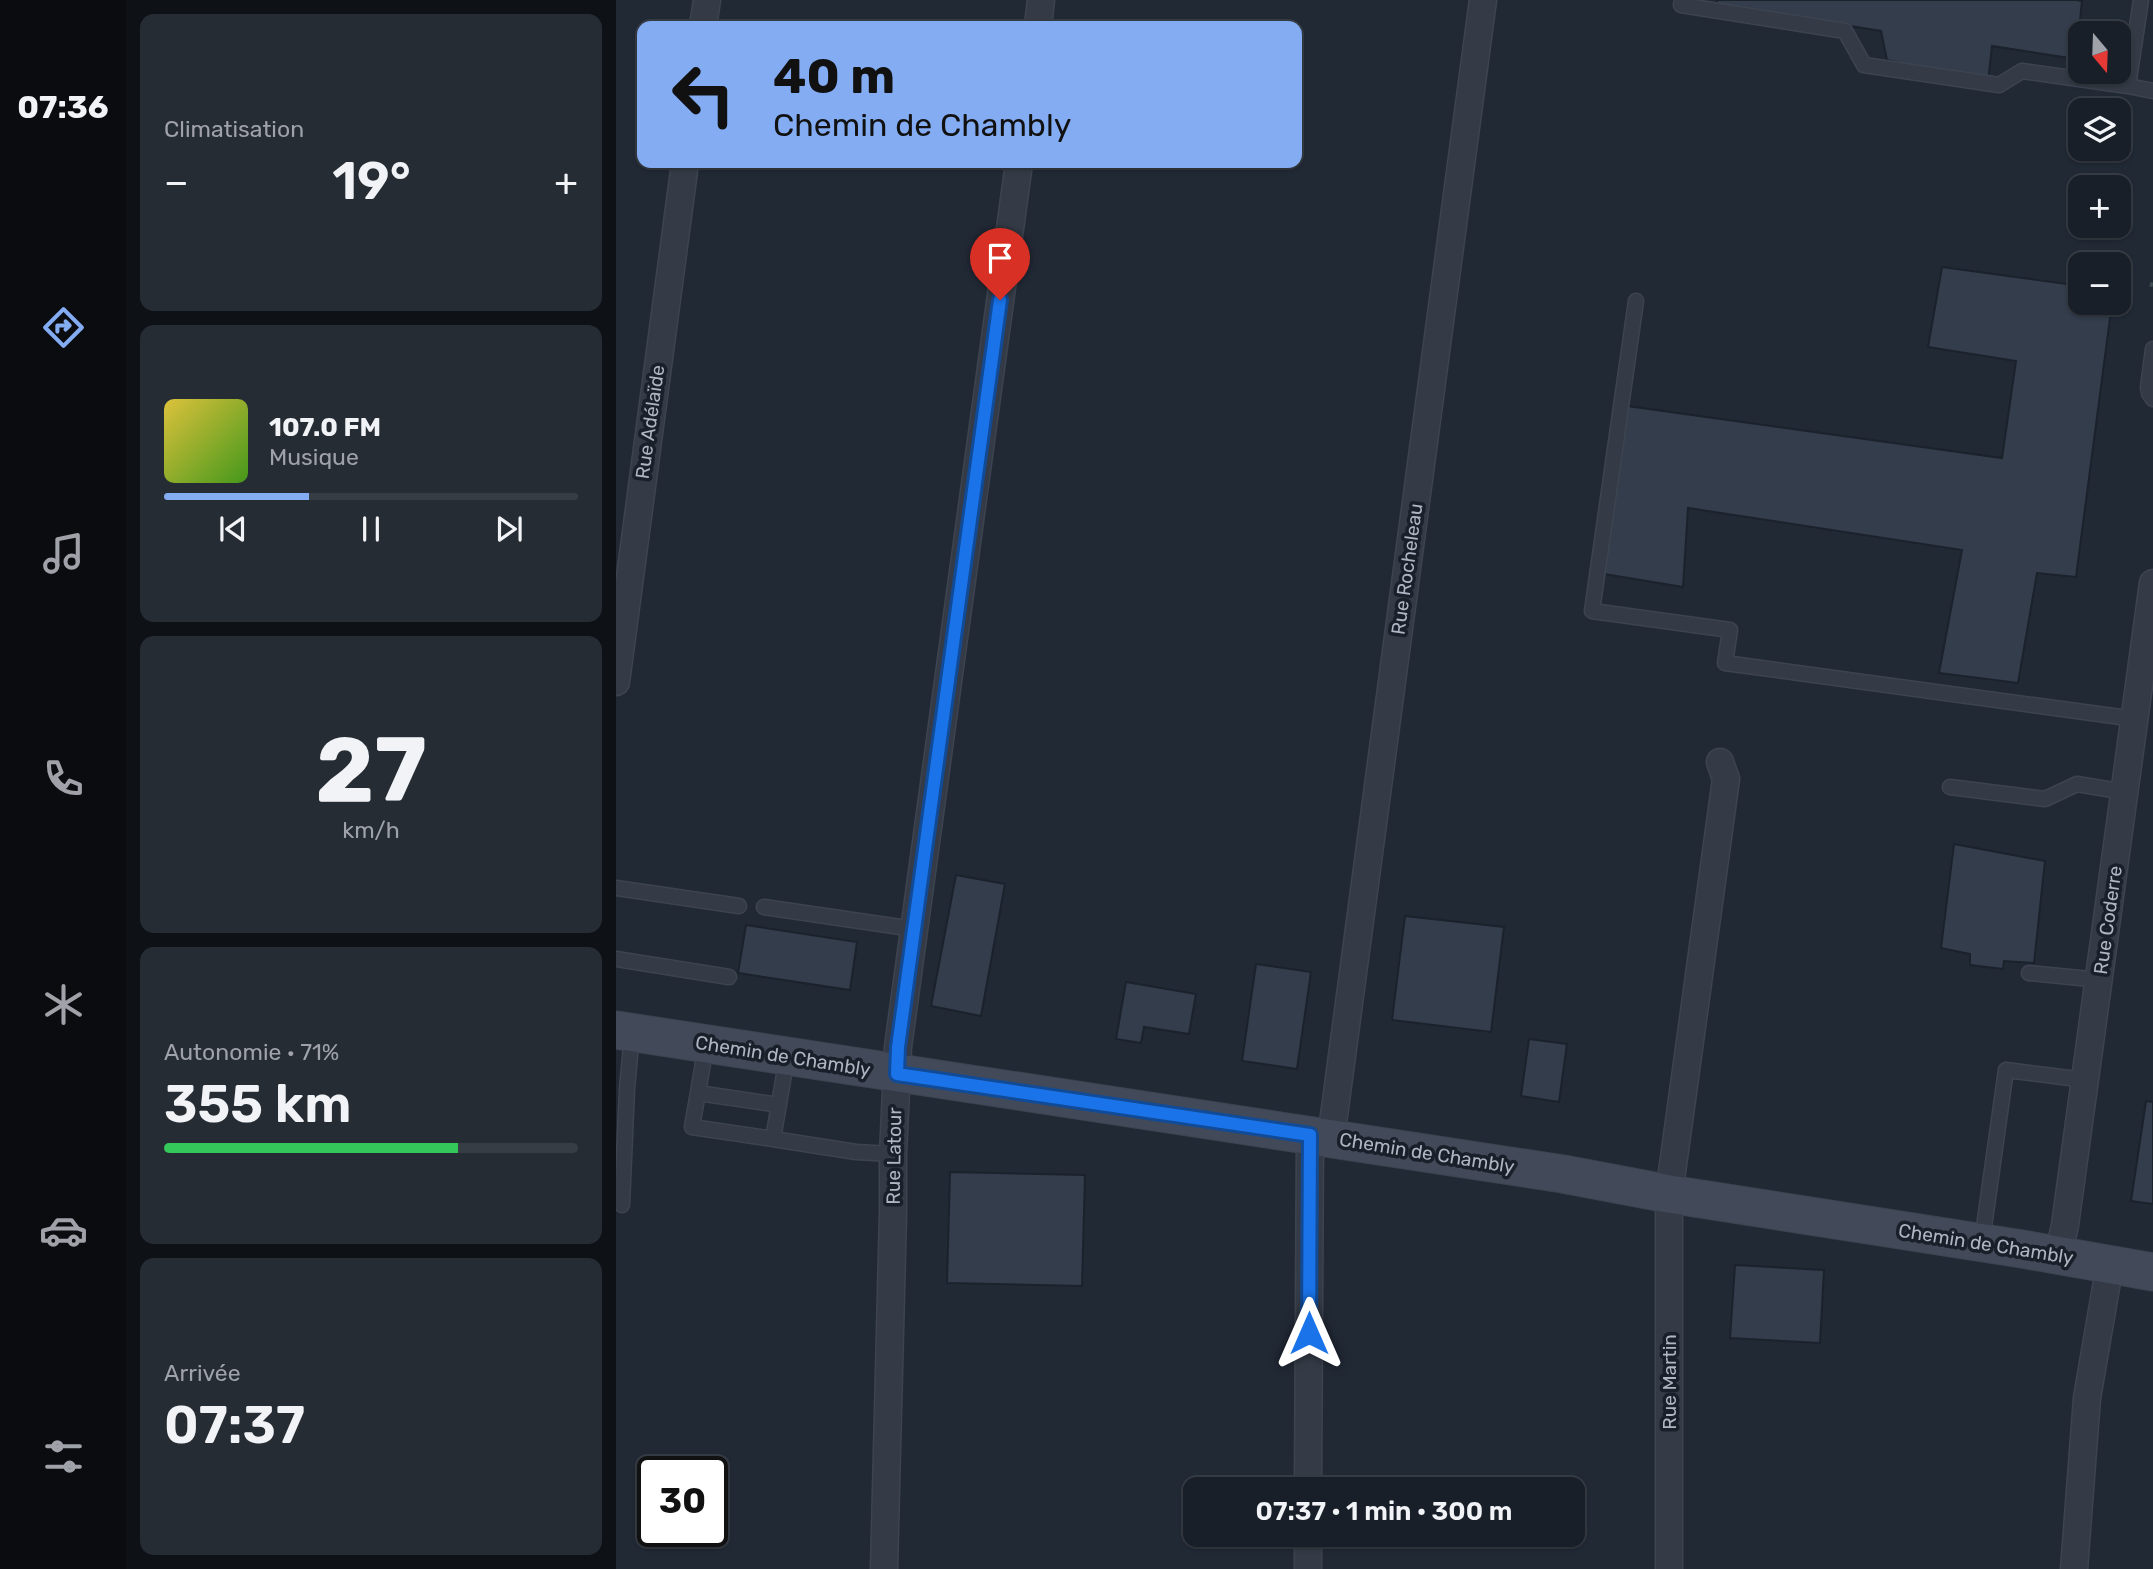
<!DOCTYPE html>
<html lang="fr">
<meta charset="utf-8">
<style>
body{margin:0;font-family:Rubik,sans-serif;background:#262c34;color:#f1f3f6;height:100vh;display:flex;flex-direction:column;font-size:26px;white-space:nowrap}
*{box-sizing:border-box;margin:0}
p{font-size:23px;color:#9fa2a8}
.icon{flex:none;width:38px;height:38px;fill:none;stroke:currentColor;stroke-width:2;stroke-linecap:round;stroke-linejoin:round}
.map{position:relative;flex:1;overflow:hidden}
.side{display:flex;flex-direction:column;gap:14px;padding:14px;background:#0e1116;width:490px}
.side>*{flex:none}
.banner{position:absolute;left:21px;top:21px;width:665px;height:147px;border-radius:14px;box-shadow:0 2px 5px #0004,0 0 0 2px #373d45;background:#84acf2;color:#111;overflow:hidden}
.needle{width:46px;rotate:161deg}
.fabs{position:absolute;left:1452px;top:21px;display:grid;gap:14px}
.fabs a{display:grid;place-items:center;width:63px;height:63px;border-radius:14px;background:#191f28;box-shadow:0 2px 5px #0004,0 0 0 2px #373d45;font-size:35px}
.speed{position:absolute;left:21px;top:1456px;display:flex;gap:14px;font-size:35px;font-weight:700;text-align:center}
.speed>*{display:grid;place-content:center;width:91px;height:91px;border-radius:50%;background:#191f28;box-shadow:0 2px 5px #0004,0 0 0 2px #373d45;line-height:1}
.speed .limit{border:4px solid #111;border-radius:10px;background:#fff;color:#111}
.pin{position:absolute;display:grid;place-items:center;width:60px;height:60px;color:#fff;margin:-72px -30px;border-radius:50% 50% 50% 0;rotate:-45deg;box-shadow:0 0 7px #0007}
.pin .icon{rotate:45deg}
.me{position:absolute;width:77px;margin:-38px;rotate:0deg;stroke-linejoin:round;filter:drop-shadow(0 0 5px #0008)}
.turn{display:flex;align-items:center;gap:24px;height:147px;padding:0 21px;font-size:32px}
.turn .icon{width:91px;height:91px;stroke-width:2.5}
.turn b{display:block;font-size:49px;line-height:60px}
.big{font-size:52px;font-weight:600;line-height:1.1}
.side .widget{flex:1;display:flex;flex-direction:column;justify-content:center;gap:10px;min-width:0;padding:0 24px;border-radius:14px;background:#262c34}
.side .dial{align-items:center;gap:0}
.dial b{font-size:91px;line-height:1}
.song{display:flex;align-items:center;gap:21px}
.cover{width:84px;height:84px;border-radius:10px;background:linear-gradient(135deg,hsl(50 70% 55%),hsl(100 70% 35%))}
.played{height:7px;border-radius:4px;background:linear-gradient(90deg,#84acf2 35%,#373d45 35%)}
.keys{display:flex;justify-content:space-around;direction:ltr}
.heat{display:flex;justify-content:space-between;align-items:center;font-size:38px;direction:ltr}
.charge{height:10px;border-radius:5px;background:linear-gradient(90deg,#34c759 71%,#373d45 0)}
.trip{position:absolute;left:567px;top:1477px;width:402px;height:70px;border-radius:14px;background:#191f28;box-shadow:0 2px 5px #0004,0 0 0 2px #373d45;font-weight:600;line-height:70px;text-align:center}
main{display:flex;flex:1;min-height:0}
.dock{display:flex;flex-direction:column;width:126px;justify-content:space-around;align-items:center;background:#0a0c10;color:#9fa2a8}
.dock .icon{width:49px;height:49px}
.dock .active{color:#84acf2}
.dock b{font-size:32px;color:#f1f3f6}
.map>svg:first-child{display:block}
.building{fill:#333d4c;stroke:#1b222c;stroke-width:2}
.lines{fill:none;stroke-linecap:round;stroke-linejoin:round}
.lane-casing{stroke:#3d4450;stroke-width:17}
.street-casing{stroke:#3d4450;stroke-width:29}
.secondary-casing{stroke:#3d4450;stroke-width:39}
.path{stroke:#3b4d4f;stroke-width:4.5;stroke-dasharray:5 5;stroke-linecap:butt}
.lane{stroke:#343b46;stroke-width:14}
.street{stroke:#343b46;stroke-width:26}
.secondary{stroke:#424a59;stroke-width:37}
.route-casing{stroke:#114b97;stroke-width:18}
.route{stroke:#1a73e8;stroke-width:12}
.labels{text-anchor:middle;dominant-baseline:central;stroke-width:7;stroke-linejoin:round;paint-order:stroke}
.street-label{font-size:19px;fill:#aeb6c3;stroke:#19202a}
</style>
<main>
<nav class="dock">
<b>07:36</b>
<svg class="icon active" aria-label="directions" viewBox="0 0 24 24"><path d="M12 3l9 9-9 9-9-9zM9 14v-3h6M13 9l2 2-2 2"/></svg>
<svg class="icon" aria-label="music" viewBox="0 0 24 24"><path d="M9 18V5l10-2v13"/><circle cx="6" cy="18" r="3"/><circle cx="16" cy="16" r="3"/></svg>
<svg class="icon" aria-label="phone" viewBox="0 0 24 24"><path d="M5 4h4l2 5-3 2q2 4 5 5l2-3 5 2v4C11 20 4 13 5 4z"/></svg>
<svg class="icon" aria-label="climate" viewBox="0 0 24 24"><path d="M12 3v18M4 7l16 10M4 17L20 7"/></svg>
<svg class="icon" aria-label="car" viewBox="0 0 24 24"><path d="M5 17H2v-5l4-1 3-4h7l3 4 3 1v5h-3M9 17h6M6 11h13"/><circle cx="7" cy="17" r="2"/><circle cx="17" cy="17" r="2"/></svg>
<svg class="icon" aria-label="filters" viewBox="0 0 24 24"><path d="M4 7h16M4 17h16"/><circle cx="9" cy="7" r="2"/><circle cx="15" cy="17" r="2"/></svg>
</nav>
<section class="side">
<div class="widget"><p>Climatisation</p>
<div class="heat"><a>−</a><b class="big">19°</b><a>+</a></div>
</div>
<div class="widget">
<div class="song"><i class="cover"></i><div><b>107.0 FM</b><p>Musique</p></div></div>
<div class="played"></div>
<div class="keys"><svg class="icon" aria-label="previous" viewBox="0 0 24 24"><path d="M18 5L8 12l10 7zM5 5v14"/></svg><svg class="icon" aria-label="pause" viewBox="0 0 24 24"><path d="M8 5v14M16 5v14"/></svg><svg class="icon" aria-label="next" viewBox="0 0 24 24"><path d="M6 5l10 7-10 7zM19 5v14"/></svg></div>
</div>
<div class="widget dial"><b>27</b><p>km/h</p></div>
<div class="widget"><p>Autonomie · 71%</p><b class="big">355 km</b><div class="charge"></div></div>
<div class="widget"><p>Arrivée</p><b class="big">07:37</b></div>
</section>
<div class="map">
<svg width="1537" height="1569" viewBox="0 0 1537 1569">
<rect width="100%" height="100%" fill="#212935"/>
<path class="building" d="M1101,0h359l6,1 -6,58 -84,-13 -4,36 -101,-22 -6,-29 -165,-26z
M1326,267l139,19v17h31l-36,274 -39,-4 -19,110 -79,-10 23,-123 -274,-42 -5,79 -79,-13 23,-168 375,52 14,-97 -88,-14z
M1338,844l91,17 -11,102 -30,-2 -1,8 -33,-4v-11l-29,-6z
M340,875l49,9 -24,132 -50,-10z
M789,916l99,11 -13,105 -99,-12z
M130,925l111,17 -7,48 -112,-17z
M640,964l55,8 -14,97 -55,-8z
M510,982l70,12 -7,40 -45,-7 -3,16 -25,-4z
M913,1039l38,5 -8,58 -38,-6z
M1530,1101l7,1v102l-22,-3z
M334,1172l135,3 -3,111 -135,-3z
M1119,1265l89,5 -4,73 -90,-5z"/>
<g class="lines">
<defs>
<path id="lane" d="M1066,0l-1,5 164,26 19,34 135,20 23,-14 106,15
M1525,0l-13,86 25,5
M1020,301l-44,310 138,19 -5,33 410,56
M1537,349l-5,38 1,6 4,6
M1334,787l95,12 32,-15 48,8
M0,888l123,18
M148,907l150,22
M0,959l113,18
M1413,973l71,7
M90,1046l-14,81 81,12 14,-82
M82,1093l81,12
M157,1139l83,13 37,2
M6,1205l5,-116 5,-55
M1366,1241l24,-171 79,10"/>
<path id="street" d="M87,26l4,-26
M422,26l3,-26
M0,682l69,-519
M715,1138l152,-1138
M1442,1256l7,-31 88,-642
M692,1489l2,-354
M268,1569l9,-356v-59l5,-107 121,-884
M692,1569v-34
M1053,1569v-375l57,-415 -6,-17
M1458,1569l13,-171 23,-134"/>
<path id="secondary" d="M0,1030l947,144 106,20 353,55 131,23"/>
</defs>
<use href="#lane" class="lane-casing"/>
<use href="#street" class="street-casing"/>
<use href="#secondary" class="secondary-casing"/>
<path class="path" d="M1534,284l3,1"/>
<use href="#lane" class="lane"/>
<use href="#street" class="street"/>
<use href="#secondary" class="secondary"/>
</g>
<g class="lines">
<defs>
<path id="route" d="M384,300l-102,747 -1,27 413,61 -1,198"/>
</defs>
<use href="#route" class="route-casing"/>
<use href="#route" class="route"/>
</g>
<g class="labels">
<g class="street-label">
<text transform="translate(34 422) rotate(-82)">Rue Adélaïde</text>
<text transform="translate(791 569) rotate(-82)">Rue Rocheleau</text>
<text transform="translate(1492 920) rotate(-82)">Rue Coderre</text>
<text transform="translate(167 1056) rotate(9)">Chemin de Chambly</text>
<text transform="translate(811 1153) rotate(9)">Chemin de Chambly</text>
<text transform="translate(278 1156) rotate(-89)">Rue Latour</text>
<text transform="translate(1370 1244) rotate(9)">Chemin de Chambly</text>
<text transform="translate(1053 1382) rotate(-90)">Rue Martin</text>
</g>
</g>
</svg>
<div class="fabs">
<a><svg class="needle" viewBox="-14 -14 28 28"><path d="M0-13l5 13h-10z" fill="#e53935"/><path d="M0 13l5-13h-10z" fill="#9fa2a8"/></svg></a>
<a><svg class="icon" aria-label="layers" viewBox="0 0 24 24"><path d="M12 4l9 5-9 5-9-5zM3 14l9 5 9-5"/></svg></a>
<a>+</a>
<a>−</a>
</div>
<div class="speed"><div class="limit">30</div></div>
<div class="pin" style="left:384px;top:300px;background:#d93025"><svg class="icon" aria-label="arrive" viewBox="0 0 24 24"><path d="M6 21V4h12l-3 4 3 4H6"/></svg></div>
<svg class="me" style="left:693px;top:1333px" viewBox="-20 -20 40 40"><path d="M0-17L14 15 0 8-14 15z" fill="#1a73e8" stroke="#fff" stroke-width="4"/></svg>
<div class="trip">07:37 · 1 min · 300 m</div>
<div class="banner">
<div class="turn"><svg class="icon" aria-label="left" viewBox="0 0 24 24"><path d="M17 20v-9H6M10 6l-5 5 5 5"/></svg><div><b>40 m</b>Chemin de Chambly</div></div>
</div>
</div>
</main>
